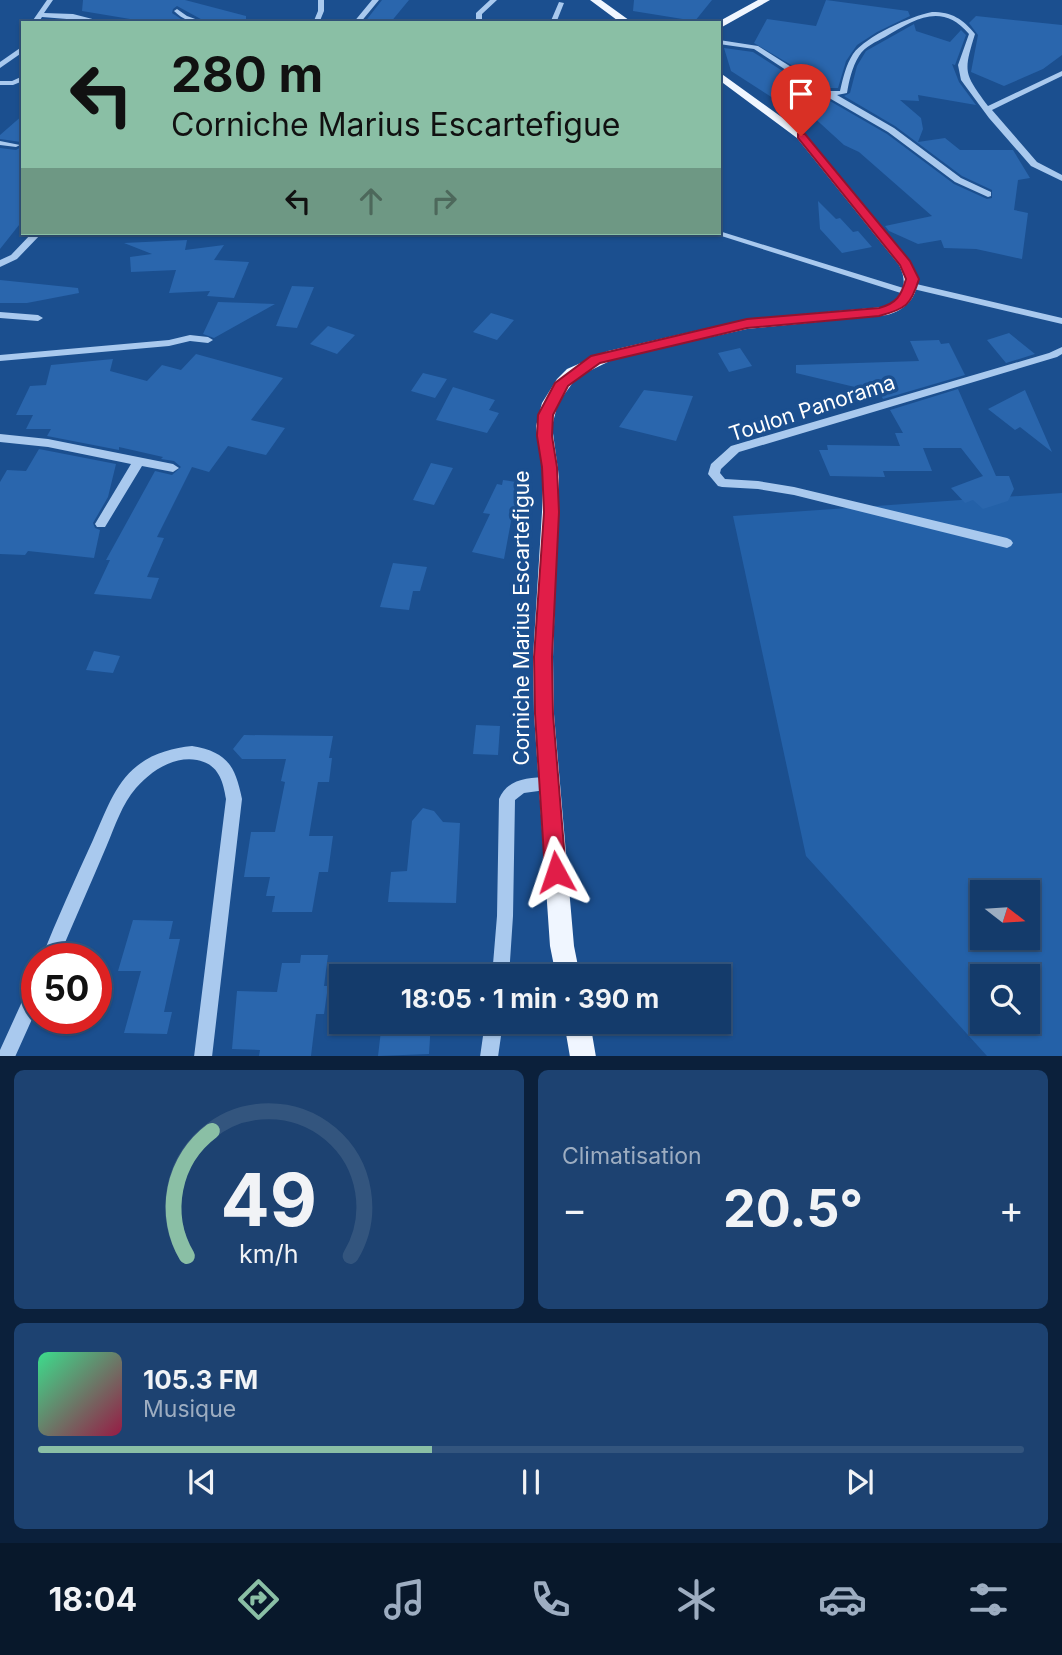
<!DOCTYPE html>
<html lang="fr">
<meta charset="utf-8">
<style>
body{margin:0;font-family:Inter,sans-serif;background:#1d4271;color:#f1f3f6;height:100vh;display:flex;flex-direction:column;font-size:26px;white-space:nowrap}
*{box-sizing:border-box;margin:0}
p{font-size:23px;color:#9dadc1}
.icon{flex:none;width:38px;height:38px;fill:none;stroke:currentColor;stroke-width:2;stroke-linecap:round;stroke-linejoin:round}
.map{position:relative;height:1056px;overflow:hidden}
.panel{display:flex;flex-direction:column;gap:14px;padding:14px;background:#0b203b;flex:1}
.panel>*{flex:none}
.guide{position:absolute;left:21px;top:21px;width:700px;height:214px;border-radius:0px;box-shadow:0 2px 5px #0004,0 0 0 2px #33557e;background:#8abfa5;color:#111;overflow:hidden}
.needle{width:46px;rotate:107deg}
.controls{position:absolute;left:970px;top:880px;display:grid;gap:14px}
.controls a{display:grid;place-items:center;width:70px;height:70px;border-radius:0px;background:#143b6b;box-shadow:0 2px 5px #0004,0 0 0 2px #33557e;font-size:35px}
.speed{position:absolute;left:21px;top:943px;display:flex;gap:14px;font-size:35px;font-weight:700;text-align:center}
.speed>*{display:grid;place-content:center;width:91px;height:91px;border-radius:50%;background:#143b6b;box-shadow:0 2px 5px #0004,0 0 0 2px #33557e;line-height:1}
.speed .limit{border:10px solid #d22;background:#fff;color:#111}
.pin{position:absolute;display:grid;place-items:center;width:60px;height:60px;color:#fff;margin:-72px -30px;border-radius:50% 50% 50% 0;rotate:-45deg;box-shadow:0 0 7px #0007}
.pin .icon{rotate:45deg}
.me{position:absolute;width:77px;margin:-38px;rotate:355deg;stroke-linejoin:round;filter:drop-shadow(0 0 5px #0008)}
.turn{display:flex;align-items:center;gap:24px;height:147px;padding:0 35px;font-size:32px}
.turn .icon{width:91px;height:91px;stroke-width:2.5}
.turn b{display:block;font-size:49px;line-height:60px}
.lanes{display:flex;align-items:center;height:66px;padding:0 35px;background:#0003;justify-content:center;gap:35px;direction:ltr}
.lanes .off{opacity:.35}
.big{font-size:52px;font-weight:700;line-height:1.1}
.panel .card{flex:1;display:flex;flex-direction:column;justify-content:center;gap:10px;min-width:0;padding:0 24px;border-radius:10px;background:#1d4271}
.panel .dial{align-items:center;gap:0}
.dial svg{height:182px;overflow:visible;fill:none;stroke:#33557e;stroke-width:7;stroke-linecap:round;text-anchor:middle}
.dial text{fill:#f1f3f6;stroke:none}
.song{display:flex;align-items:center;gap:21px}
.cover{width:84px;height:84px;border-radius:10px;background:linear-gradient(135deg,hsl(150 70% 55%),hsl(340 70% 35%))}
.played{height:7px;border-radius:4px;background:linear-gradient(90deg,#8abfa5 40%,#33557e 40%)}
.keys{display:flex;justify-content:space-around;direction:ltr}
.heat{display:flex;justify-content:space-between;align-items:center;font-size:38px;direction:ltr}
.panel .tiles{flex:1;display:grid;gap:14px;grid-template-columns:1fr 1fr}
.card:last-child{grid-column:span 2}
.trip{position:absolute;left:329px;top:964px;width:402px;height:70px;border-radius:0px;background:#143b6b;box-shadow:0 2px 5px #0004,0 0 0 2px #33557e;font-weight:700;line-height:70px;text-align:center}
.dock{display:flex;height:112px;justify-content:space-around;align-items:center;background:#08182b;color:#9dadc1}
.dock .icon{width:49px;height:49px}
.dock .active{color:#8abfa5}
.dock b{font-size:32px;color:#f1f3f6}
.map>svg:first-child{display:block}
.green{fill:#2461a8;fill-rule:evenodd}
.building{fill:#2a66ad}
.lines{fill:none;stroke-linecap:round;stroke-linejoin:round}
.minor{fill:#a9c9ee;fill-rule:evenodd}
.major{fill:#f0f6ff;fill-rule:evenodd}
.route{fill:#e11d48;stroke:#92132f;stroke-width:2}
.labels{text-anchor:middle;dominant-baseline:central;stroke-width:7;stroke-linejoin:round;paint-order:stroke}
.street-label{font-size:21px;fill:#fff;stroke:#1b4f8f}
</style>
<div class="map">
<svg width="1062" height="1057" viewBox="0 0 1062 1057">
<rect width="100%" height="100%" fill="#1b4f8f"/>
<path class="green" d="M1062,493v563h-75l-181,-200 -73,-340zM982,892h45v46h-45zM982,976h45v46h-45z"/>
<path class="building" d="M83,0h102l61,16v7h-38l-31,-17 -4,3 -1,4 15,10h-33l-72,-12z
M382,0h27l-19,23h-26z
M634,0h78l-17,21 -62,-10z
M826,0l82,11 2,5 -33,16 -20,13 -11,16 -8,27h-8l-76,-45 13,-24 49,7z
M976,16l86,9v30l-19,14 -39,17 -33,-14 7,-37 -9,-12z
M914,24l2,7 34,11 11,-12 5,5 -11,30 -3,-1 7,18 17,23 -58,-10 1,6 -19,-1 21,18 2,11 -5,13 27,-4 15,12h53l17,28 -12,2 -4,30 14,3 -6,46 -46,-10 -32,-1 -3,-8 -23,4 -29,-13 -4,-5 47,-10 -73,-64 -15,-7 -34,-31 -28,-16 -6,2 -45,-29 -7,-23 29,4 70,45 64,37 67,50 33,15 5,-1v-8l-30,-14 -67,-50 -51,-30 6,-3 7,-27 9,-15z
M23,115v105l-23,29v-101l16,2 7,-4 -2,-4 -21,-3v-4z
M818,201l18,18 4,-1 13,14 5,-1 14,16 -30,6 -22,-24z
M187,240l-2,10 39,-5 -10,15 35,2 -15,36 -27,-2 3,-5 -41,2 7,-23 -45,2 -1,-15 22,-3 -28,-11z
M0,280l78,8 1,5 -52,10h-27z
M292,286l22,1 -17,41 -21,-2z
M218,302l57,2 -61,34 -11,-4z
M491,313l23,7 -17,20 -24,-8z
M328,326l27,9 -18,19 -27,-10z
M1009,333l26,21 -29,9 -19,-23z
M939,340l2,4 8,-1 16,32 -82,24 -3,-6 -84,-20v-8l123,-4 -9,-20z
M740,348l12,18 -23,6 -11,-19z
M196,354l87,24 -32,42 34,8 -19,27 -38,-9 -19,26 -17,-5 -35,70 7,1 -17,39 12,1 -8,21 -57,-5 16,-34h-4l49,-89 17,4 9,-8 -7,-6 -13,-2 2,-2 -44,-10v3l-72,-14 4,-7h-25l7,-14h-17l14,-29 16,-1 5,-20 62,-6 -3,12 37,10 15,-16 19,5z
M423,373l24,6 -12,19 -24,-7z
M453,387l42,13 -6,10 10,3 -12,20 -51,-13z
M958,389l38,87h13l5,13 -6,12 -25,8 -10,-9 -8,3 -14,-15 32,-12 -22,-28h-38l9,23h-49l2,6 -55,-1 -11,-26h9l-1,-5 73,1 -5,-13h8l-13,-23z
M644,390l49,6 -17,45 -57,-14z
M1025,390l27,62 -32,-25 -5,3 -27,-21z
M39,449l77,15 -8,33 -15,26 2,5 5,2 -6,28 -66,-7 -3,4 -25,-1v-72l7,-12 19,1z
M431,463l22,5 -19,37 -21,-5z
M503,480l20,3 -5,33h-6l-8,43 -32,-7 18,-38 -7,-1 14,-29 5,1z
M393,563l34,4 -7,24h-7l-4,19 -29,-3z
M94,651l26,5 -7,17 -27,-3z
M476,725l24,1 -2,29 -25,-1z
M244,735l89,1 -4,22h3l-3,24h-11l-9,54h24l-5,36h-9l-7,40h-40l3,-16h-9l4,-19h-26l7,-45h24l10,-50 -4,-1 5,-22h-44l-9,-10z
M423,808l11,3 9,11 17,1 -4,80 -68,-1 3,-30 16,-1 5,-50z
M133,920l40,1 -4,18h11l-16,73h8l-5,22 -43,-1 17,-62h-23z
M301,955h27l-4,31h4l-4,28h-8l-5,42h-52l1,-6 -28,-1 5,-58 40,1 5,-29h18z
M382,1022h49l-2,32 -51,2z"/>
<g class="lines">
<path class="minor" d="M47,0h6l-9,13 29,1 31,8 -62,-5 -4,6h-7z
M318,0h6v11l-5,12h-6l5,-12z
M372,0h7l-19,23h-7z
M490,0h7l-15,14v9h-6v-10z
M559,2l5,1 -8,20h-6z
M177,9l10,7 19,7c-13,0 -23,-3 -32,-12z
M932,12c20,0 31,7 43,22 -12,39 -11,39 13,72l74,-35v5l-70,34 45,52 25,13v6l-31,-15 -42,-48 -28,-38 -3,-15 11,-31c-27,-32 -54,-15 -84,3 -9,5 -20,9 -26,19 -7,11 -10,25 -12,37l-10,2 57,33 67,50 30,14v4l-3,1 -33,-15 -67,-50 -64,-37 -70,-46 -35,-5v-4l39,6 71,45h11c3,-13 6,-26 13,-37 13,-18 58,-38 79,-42z
M23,46v6l-23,16v-6z
M23,76v5l-10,4h-13v-4h12z
M0,141l20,4 -4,2 -16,-2z
M719,231l194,60 2,2 -5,3 -3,-1 -195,-62h7z
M32,233h10l-25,26 -17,8v-7l11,-5z
M912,283l150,35v6l-153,-36 -2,-2z
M0,312l38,3 5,3 -5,3 -38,-3z
M190,335l18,2 5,3 -5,3 -18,-2 -21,5 -169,15v-6l169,-15z
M1062,347v7l-5,3 -318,95 -18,17 -1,4 5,6 33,2 36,6 213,51 4,2 2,3 -2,3 -4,2 -213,-53 -36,-6 -36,-2 -4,-1 -10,-12 3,-10 20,-18 318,-93z
M0,434l48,5 125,25 6,4 -6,4 -31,-6 -37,61h-8l-2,-3 36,-60 -83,-17 -48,-5z
M192,746c35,6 43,19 50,53l-30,258h-18l32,-258c-3,-19 -8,-35 -29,-39 -24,-4 -46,11 -61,28 -14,16 -21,38 -29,57 -16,38 -33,76 -49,114h-17c16,-40 34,-80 52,-119 12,-26 21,-56 44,-74 16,-13 36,-18 55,-20z
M548,777l5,2 3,5 -3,5 -29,4 -9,7 -2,116 -4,60h-17l5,-60 2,-117c9,-21 29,-21 49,-22z
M37,979v29l-22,49h-15v-7l31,-68z
M485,1022h18l-5,35h-18z"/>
<path class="major" d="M590,0h11l32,23h-12z
M758,0h12l-48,27 -3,1v-5h-3z
M719,72l86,62 105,127c15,24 4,47 -23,54l-140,14 -131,29 -39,19 -19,26 -6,23 7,51 -6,180 1,57 20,232 6,30h-24l-6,-30 -16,-232 -1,-57 9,-145 1,-35 -7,-51 6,-23 15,-24 10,-10 41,-18 139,-32 137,-12c19,-9 25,-23 15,-42l-102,-127 -78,-58z
M564,1022h26l6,35h-26z"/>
</g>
<path class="route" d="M798,134h7l105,127 9,18c-8,26 -13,30 -40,37l-132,12 -147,35 -32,23 -15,29 -1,21 5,31 2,45 -7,145 1,57 13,158 -3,7 -7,3 -8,-3 -3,-7 -10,-158 -1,-57 10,-145 -2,-45 -5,-31 1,-21 17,-32 36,-27 156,-37 132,-11c18,-5 22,-12 27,-29l-6,-14 -102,-127z"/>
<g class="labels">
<g class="street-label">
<text transform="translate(812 408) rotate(-18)">Toulon Panorama</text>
<text transform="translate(521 618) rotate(-90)">Corniche Marius Escartefigue</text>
</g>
</g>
</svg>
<div class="controls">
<a><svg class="needle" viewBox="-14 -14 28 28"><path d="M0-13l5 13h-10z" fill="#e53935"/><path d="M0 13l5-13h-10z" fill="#9dadc1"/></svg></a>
<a><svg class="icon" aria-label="search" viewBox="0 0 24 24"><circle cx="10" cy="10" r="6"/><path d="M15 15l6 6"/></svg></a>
</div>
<div class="speed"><div class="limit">50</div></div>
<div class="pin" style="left:801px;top:136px;background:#d93025"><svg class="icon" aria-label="arrive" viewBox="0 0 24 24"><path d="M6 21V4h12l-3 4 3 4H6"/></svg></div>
<svg class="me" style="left:556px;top:872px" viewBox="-20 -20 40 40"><path d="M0-17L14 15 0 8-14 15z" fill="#e11d48" stroke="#fff" stroke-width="4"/></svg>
<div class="trip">18:05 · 1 min · 390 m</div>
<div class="guide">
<div class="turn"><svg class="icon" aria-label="left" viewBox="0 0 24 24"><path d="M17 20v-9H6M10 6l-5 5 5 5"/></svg><div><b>280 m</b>Corniche Marius Escartefigue</div></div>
<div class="lanes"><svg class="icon" aria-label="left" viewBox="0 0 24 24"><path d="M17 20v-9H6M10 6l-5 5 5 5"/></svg><svg class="icon off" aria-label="ahead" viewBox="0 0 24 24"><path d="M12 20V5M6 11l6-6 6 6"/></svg><svg class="icon off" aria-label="right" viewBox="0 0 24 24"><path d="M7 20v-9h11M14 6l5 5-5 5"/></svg></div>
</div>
</div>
<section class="panel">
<div class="tiles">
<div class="card dial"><svg viewBox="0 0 100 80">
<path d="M14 69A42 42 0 1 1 86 69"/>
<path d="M14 69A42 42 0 0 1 25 14" stroke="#8abfa5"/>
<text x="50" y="56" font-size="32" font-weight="700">49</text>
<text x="50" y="72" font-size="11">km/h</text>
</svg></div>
<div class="card"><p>Climatisation</p>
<div class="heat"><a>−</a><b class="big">20.5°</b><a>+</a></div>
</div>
<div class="card">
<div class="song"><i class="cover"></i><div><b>105.3 FM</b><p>Musique</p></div></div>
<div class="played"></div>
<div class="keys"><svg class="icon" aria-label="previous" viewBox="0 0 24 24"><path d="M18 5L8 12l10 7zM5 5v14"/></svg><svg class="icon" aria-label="pause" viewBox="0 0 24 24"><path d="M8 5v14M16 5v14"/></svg><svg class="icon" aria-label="next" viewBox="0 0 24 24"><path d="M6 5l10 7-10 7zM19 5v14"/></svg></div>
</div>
</div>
</section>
<nav class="dock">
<b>18:04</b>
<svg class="icon active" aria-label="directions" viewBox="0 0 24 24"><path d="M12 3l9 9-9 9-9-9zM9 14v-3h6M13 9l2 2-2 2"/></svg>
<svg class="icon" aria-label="music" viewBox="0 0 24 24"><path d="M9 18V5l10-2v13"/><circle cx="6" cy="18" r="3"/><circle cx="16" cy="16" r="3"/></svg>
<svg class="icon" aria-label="phone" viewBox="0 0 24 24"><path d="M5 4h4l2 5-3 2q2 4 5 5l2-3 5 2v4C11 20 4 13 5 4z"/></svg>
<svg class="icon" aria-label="climate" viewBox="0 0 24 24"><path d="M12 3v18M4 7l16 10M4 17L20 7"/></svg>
<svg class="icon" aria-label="car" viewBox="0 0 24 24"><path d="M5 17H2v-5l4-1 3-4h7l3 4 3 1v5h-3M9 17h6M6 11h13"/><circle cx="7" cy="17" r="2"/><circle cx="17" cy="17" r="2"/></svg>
<svg class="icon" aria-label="filters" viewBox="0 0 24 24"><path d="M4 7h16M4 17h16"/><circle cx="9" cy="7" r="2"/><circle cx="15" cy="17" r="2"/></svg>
</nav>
